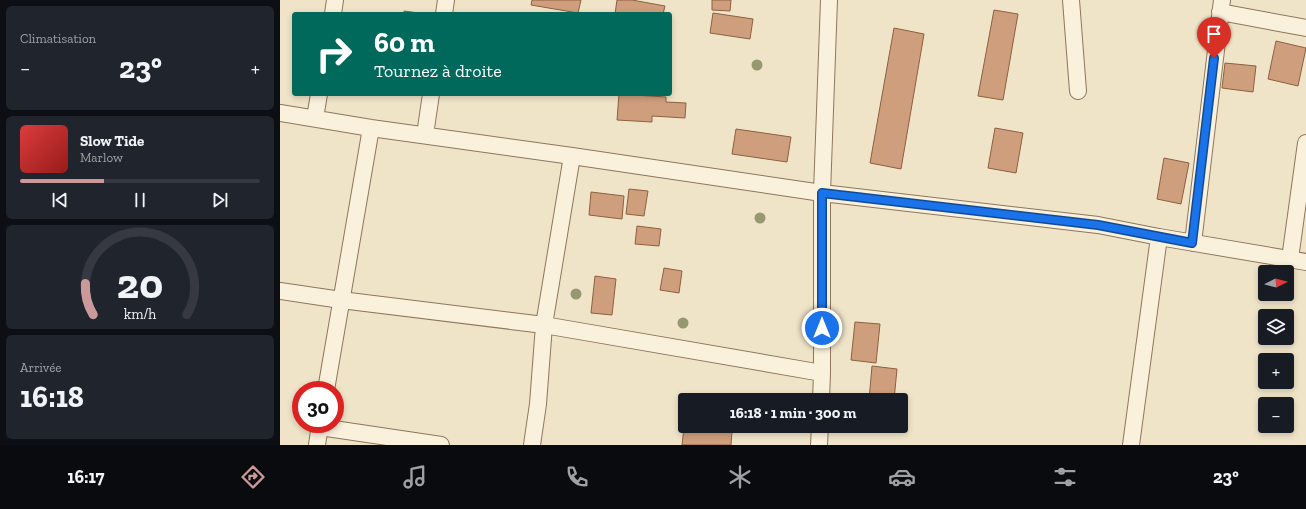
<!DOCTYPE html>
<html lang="fr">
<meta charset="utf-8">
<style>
body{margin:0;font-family:"Zilla Slab",serif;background:#20242c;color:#f1f3f6;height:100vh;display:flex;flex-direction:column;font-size:15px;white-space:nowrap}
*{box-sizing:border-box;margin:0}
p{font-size:13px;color:#9ea1a6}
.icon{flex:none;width:22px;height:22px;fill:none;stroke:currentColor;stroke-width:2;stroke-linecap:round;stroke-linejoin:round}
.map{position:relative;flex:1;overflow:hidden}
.panel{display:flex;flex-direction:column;gap:6px;padding:6px;background:#0d0f14;width:280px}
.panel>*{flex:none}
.guide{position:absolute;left:12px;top:12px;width:380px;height:84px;border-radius:4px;box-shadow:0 2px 6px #0003;background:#00695c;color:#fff;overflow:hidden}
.needle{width:26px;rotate:84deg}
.fabs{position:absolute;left:978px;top:265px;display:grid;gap:8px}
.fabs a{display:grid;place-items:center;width:36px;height:36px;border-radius:4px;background:#171b24;box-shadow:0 2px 6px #0003;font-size:20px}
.speed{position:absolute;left:12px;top:381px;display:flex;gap:8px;font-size:20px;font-weight:700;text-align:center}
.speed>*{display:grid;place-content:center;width:52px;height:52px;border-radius:50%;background:#171b24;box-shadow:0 2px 6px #0003;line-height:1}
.speed .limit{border:6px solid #d22;background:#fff;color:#111}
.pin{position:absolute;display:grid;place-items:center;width:34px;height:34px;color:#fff;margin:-41px -17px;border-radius:50% 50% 50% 0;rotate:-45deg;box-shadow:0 0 4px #0007}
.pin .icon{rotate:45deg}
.me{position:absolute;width:44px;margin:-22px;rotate:0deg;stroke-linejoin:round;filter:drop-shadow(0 0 3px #0008)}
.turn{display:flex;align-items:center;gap:14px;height:84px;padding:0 16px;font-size:18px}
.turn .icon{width:52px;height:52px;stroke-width:2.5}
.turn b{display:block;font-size:28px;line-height:34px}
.big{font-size:30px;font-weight:700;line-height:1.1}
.panel .tile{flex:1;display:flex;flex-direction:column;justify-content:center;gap:6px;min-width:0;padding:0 14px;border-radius:6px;background:#20242c}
.panel .dial{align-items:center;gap:0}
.dial svg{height:104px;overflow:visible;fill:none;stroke:#363941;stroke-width:7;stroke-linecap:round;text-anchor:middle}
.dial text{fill:#f1f3f6;stroke:none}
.song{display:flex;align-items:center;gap:12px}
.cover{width:48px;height:48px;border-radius:6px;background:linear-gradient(135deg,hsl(0 70% 55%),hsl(0 70% 35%))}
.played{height:4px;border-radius:2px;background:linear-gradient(90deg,#cc999b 35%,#363941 35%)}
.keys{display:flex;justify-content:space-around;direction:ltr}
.heat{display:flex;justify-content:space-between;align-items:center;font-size:22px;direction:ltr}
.trip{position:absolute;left:398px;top:393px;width:230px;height:40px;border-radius:4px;background:#171b24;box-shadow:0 2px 6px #0003;font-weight:700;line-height:40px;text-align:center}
.menu{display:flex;height:64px;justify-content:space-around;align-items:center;background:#090b0e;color:#9ea1a6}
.menu .icon{width:28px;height:28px}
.menu .active{color:#cc999b}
.menu b{font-size:18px;color:#f1f3f6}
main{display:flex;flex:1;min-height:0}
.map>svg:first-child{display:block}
.building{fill:#cf9f7d;stroke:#8d5f41}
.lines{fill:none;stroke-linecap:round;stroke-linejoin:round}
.minor-casing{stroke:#8d765c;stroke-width:18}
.minor{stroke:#faf1dc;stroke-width:16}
.tree{fill:#96986f}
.route-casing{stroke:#114b97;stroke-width:10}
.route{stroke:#1a73e8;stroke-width:7}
</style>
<main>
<section class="panel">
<div class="tile"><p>Climatisation</p>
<div class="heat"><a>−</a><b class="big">23°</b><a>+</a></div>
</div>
<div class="tile">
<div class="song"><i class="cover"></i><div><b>Slow Tide</b><p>Marlow</p></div></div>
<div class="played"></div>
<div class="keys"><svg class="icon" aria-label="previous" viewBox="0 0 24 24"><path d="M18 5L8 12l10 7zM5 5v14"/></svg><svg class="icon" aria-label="pause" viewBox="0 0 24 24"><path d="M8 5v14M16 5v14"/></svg><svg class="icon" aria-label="next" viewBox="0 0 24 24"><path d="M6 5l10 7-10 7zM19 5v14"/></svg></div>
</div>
<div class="tile dial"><svg viewBox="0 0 100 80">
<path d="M14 69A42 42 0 1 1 86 69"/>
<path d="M14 69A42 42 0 0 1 8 45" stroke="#cc999b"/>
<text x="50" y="56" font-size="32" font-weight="700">20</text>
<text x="50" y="72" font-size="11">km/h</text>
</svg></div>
<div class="tile"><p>Arrivée</p><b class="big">16:18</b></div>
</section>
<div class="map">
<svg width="1026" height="445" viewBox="0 0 1026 445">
<rect width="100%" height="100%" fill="#f0e4c8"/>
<path class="building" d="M252,0h49l-3,13 -47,-8z
M337,0h15l33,6 -2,8h-48z
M432,0h19l-1,11 -18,-1z
M714,10l24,4 -15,86 -25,-4z
M124,11l22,3h-22z
M433,13l40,6 -3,20 -40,-6z
M614,28l30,6 -23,135 -31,-6z
M996,41l30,7 -8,38 -30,-7z
M945,63l31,3 -3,26 -31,-4z
M339,94l47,3v5l20,1 -1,15 -33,-2v6l-35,-2z
M715,128l28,5 -7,40 -28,-5z
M456,129l55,8 -4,25 -55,-8z
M884,158l25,5 -8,41 -24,-5z
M349,189l19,2 -4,25 -18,-2z
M311,192l33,4 -2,23 -33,-4z
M357,226l24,3 -2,17 -24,-2z
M384,268l18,3 -3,22 -19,-3z
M315,276l21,3 -4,36 -21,-2z
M575,322l25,2 -4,39 -25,-3z
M592,366l25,3 -3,31h-25z
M404,427l48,4 -1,14h-49z"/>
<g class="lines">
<defs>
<path id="minor" d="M791,0l7,91
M940,12l86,16
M53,14l2,-14
M164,14l2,-14
M0,113l91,15 201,28 250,37 276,32 61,12 147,25
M35,118l4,-24
M145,135l6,-41
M913,243l29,-243
M1010,259l16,-116
M0,291l61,9 203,25 278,48
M46,390l45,-262
M541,400l1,-27v-180l7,-193
M40,427l121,18
M37,445l3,-21
M252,445l6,-41 6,-79 28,-169
M539,445l1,-19
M851,445l28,-208"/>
</defs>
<use href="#minor" class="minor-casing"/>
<use href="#minor" class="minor"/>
</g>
<g class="tree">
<circle cx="477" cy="65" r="5.5"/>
<circle cx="480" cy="218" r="5.5"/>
<circle cx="296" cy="294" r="5.5"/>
<circle cx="403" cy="323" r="5.5"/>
</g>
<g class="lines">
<defs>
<path id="route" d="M542,328v-135l276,32 94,18 22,-185"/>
</defs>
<use href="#route" class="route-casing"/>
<use href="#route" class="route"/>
</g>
</svg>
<div class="fabs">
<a><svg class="needle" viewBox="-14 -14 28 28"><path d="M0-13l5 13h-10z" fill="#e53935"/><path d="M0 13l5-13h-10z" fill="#9ea1a6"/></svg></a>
<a><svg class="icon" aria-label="layers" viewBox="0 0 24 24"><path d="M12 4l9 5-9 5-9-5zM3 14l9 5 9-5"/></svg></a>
<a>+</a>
<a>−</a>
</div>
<div class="speed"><div class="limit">30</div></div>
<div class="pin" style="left:934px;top:58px;background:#d93025"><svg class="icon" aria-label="arrive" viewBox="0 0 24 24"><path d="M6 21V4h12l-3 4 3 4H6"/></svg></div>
<svg class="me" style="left:542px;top:328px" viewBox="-20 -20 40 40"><circle r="17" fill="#1a73e8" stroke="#fff" stroke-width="3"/><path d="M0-11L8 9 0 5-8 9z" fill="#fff"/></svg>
<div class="trip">16:18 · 1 min · 300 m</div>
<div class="guide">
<div class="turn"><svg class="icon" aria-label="right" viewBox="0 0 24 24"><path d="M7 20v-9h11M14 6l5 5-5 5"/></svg><div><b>60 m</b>Tournez à droite</div></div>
</div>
</div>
</main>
<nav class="menu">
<b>16:17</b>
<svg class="icon active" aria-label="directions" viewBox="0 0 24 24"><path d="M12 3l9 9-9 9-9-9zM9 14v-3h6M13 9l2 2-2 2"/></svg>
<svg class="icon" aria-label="music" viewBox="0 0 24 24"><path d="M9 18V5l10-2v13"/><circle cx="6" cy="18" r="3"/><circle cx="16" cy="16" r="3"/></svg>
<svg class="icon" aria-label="phone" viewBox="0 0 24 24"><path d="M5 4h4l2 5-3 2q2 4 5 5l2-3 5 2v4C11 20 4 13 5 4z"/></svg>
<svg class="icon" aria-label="climate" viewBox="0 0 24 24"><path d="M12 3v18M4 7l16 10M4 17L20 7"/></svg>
<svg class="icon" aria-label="car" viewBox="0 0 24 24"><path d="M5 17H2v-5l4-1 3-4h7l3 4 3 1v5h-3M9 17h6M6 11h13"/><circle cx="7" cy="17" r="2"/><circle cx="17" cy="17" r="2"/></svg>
<svg class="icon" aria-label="filters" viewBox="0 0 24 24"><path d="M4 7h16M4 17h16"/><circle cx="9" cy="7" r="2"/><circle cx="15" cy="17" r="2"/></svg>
<b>23°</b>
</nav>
